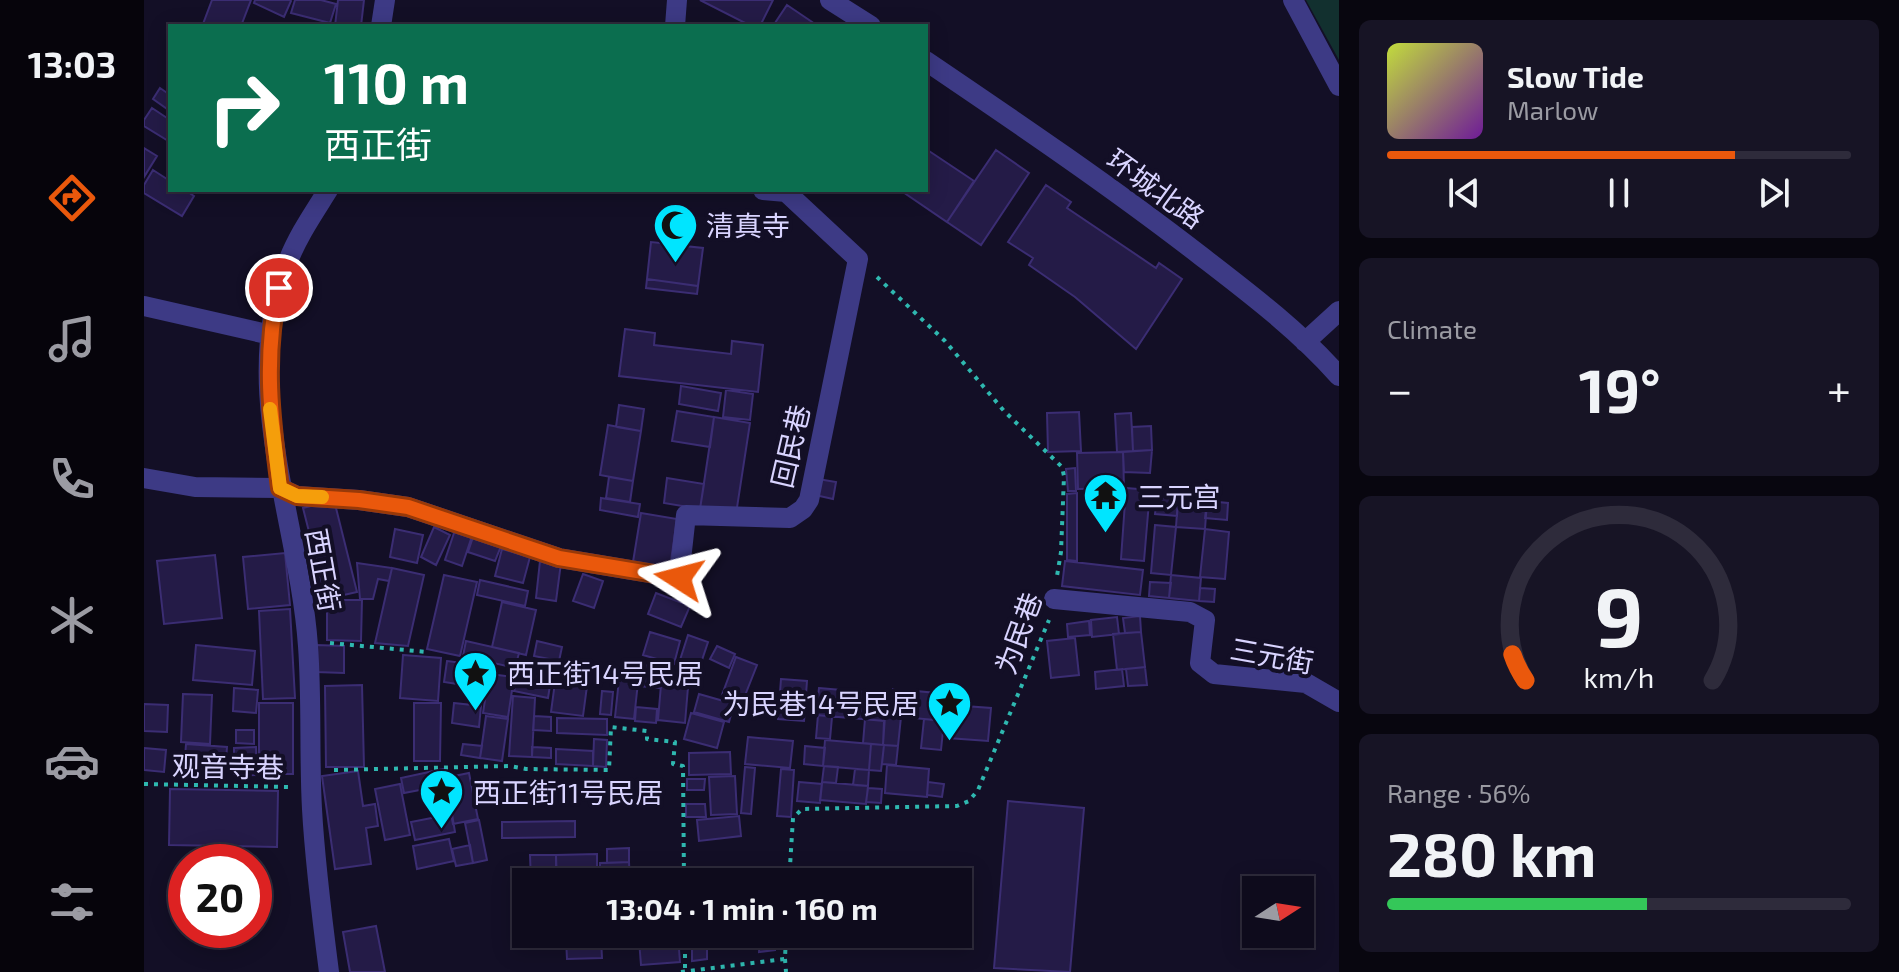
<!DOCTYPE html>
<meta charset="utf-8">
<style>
body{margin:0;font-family:"Exo 2","Noto Sans SC",sans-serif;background:#171425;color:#f1f3f6;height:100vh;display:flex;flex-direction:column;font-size:30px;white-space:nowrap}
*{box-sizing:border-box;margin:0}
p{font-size:26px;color:#9b9ba3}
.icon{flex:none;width:44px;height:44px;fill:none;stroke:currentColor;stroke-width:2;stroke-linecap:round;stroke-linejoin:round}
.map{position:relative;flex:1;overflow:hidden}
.details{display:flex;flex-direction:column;gap:20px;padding:20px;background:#08060f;width:560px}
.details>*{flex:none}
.hud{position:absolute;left:24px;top:24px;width:760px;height:168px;border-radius:0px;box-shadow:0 4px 20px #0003,0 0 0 2px #2e2b3b;background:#0b6e4f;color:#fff;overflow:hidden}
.needle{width:52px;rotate:78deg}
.fabs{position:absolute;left:1098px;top:876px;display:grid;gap:16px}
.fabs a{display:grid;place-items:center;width:72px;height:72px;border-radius:0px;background:#0e0b1c;box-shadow:0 4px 20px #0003,0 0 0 2px #2e2b3b;font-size:40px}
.speed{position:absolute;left:24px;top:844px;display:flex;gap:16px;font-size:40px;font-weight:700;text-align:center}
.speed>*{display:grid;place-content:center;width:104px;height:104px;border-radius:50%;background:#0e0b1c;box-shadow:0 4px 20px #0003,0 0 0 2px #2e2b3b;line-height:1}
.speed .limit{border:12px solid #d22;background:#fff;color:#111}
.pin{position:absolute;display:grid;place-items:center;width:68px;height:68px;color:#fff;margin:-34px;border:4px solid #fff;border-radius:50%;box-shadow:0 2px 8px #0007}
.me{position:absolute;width:88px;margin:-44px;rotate:279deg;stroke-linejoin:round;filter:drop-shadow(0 0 6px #0008)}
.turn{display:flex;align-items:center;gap:28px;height:168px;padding:0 24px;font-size:36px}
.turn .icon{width:104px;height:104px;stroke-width:2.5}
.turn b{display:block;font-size:56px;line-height:68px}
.big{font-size:60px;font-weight:700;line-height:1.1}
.details .card{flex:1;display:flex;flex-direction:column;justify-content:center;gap:12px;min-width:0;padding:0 28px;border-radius:12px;background:#171425}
.details .dial{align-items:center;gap:0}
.dial svg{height:208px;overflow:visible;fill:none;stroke:#2e2b3b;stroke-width:7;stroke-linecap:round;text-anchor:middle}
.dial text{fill:#f1f3f6;stroke:none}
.song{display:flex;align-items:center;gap:24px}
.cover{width:96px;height:96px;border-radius:12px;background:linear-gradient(135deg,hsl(70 70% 55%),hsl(280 70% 35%))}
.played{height:8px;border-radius:4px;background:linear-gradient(90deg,#ea580c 75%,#2e2b3b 75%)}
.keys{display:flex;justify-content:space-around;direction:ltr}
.heat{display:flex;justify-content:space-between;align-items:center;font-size:44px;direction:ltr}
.charge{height:12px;border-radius:6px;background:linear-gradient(90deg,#34c759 56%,#2e2b3b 0)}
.trip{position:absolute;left:368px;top:868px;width:460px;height:80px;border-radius:0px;background:#0e0b1c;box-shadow:0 4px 20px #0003,0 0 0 2px #2e2b3b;font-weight:700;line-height:80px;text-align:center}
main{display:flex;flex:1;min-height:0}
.tabs{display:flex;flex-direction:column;width:144px;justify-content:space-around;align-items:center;background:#06040b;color:#9b9ba3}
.tabs .icon{width:56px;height:56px}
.tabs .active{color:#ea580c}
.tabs b{font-size:36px;color:#f1f3f6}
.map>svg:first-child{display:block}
.green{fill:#12302f}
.building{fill:#241b47;stroke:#3b2d73;stroke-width:2}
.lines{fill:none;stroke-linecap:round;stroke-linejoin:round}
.path{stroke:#2fb8b0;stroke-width:4;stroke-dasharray:4 6;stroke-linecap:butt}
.minor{stroke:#3d3a85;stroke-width:20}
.route-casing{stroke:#983908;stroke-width:20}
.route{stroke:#ea580c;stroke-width:14}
.slow{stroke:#f59e0b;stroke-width:14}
.labels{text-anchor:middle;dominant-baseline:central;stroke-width:8;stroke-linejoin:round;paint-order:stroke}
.street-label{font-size:28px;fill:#d9d4ff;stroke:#130f26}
.poi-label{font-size:28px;fill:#d9d4ff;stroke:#130f26;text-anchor:start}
</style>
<main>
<nav class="tabs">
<b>13:03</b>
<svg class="icon active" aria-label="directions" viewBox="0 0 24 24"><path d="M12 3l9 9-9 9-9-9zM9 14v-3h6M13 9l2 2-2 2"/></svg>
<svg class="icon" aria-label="music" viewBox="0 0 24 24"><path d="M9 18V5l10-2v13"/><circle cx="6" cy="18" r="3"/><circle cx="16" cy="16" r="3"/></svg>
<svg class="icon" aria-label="phone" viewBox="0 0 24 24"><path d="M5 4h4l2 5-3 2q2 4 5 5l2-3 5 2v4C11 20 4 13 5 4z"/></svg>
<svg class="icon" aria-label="climate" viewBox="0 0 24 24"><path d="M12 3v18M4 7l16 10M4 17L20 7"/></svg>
<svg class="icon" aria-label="car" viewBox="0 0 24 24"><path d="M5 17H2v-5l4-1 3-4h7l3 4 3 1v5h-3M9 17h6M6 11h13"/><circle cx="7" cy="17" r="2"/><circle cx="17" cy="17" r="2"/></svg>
<svg class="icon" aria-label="filters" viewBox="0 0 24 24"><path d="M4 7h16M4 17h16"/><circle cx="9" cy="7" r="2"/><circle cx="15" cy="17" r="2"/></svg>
</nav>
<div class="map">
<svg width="1195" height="972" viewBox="0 0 1195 972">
<rect width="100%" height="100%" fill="#130f26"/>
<path class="green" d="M1162,0h33v60z"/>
<path class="building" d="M68,0h39l-10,26h-33l-5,-2z
M111,0h35l1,1 -7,16 -30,-14z
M151,0h26l15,4 -6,19 -39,-10z
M194,0h26l-3,26h-26z
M556,0h73l-13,26h-9z
M643,5l31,21h-45z
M16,88l10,7v16l-17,-12z
M8,108l18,12v22l-26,-16v-6z
M0,148l13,8 -13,21z
M782,149l48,32 -27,41 -47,-32h26z
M852,150l33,23 -48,72 -34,-23z
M9,170l17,11v9h15l9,6 -12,20 -38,-23v-8z
M902,185l25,17 -4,6 89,60 3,-5 23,16 -46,70 -61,-52 -46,-32 4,-7 -25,-16z
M527,237l15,2 -1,7 18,2 -5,38 -51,-7 4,-37 19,2z
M503,279l51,7 -1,8 -51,-6z
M481,329l30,4 -1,12 77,9 1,-13 31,4 -5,47 -139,-16z
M537,386l40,7 -3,18 -39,-7z
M582,390l27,4 -3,26 -27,-3z
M475,405l25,4 -3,22 -25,-4z
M533,411l37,6 -4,30 -38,-6z
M935,412l2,39 -33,1 -1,-39z
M987,413l2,38 -16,1 -2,-38z
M570,417l36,6 -14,91 -36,-5z
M464,425l33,6 -8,50 -33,-6z
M1007,426l1,24 -19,1 -1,-24z
M1008,450l-2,23 -26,-1 -1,-20z
M979,452l1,36 -46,1 -1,-36z
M931,468l1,23h-8l-2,-22z
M465,477l24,4 -3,21 -24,-4z
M523,478l37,6 -4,25 -36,-6z
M674,479l18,3 -3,17 -18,-4z
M982,488l24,2 -6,71 -23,-2z
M933,493v68l-10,-1v-66z
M1013,497l21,2 -1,17 -22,-2z
M457,498l39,6 -2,13 -38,-7z
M1034,499l29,2 -2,28 -29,-2z
M190,500l23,92 -31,7 -23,-91z
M1063,501l21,2 -1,17 -22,-2z
M497,513l36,6 -7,49 -37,-6z
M1011,525l21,2 -5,48 -20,-2z
M290,527l16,8 -14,30 -15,-8z
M251,529l28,6 -6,28 -27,-6z
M1061,529l24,3 -4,47 -25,-2z
M311,530l17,6 -10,30 -17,-6z
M329,537l28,9 -6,15 -27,-9z
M358,549l28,8 -7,26 -28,-7z
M141,553l5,52 -42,4 -5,-52z
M71,555l7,63 -58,6 -7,-63z
M396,561l21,2 -5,38 -20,-3z
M921,561l78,9 -3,25 -78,-9z
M213,563l35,5 -3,13 -11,-2 -5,20h-13z
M248,568l32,7 -16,71 -33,-3z
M439,574l20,7 -9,27 -21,-7z
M300,575l33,7 -17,74 -33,-7z
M1027,575l30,3 -2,23 -30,-3z
M336,580l48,11 -3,15 -48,-11z
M1006,582l21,1 -2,15 -20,-2z
M1056,588l15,1 -1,13 -15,-1z
M512,593l34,13 -9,21 -33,-13z
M183,600h35l-1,41 -34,-1z
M358,602l34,8 -10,45 -34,-8z
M146,609l5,89 -32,1 -4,-88z
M996,616l1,16 -16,1 -2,-15z
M973,617l2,17 -27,3 -1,-17z
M945,621l1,14 -22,2 -1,-13z
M506,632l30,9 -6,23 -31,-9z
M997,632l4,35 -28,3 -4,-36z
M544,635l20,7 -9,27 -20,-6z
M931,638l4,37 -28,3 -4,-37z
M322,641l53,12 -4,15 -52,-12z
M393,641l25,6 -3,14 -25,-5z
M52,645l59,6 -3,34 -59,-5z
M172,645l28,1v27l-28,-1z
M573,646l18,8 -6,14 -19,-9z
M259,655l38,3 -3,43 -38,-3z
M592,657l21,8 -15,38 -20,-8z
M303,661l39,5 -3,22 -39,-6z
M498,665l20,2 -3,21 -20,-2z
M1001,667l2,18 -19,1 -2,-17z
M978,669l2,17 -28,3 -1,-17z
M476,670l19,3 -5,46 -19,-2z
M374,673l33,6 -3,19 -34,-7z
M518,673l27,2 -4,48 -27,-3z
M345,674l25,3 -6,40 -25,-4z
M637,679l26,2 -3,40 -26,-2z
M411,682l32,4 -4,30 -32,-4z
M218,685l2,82h-38l-1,-81z
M90,688l24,2 -2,23 -23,-2z
M675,688l68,6 -3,27 -68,-6z
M749,689l44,4 -2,27 -44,-4z
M458,691l11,1 -2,23 -11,-1z
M793,693l15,2 -1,20 -15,-2z
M39,694l29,1 -2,49 -29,-2z
M555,694l35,10 -5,18 -35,-10z
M369,696l22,2 -3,59 -23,-1z
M115,703h34v71h-34z
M270,703h27l-1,58h-26z
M310,703l27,3 -2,21 -27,-4z
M0,704l24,1 -1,27 -23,-1z
M807,705l40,3 -3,33 -40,-3z
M492,707l21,2 -1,14 -21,-2z
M547,713l33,9 -7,26 -33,-9z
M674,715l14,2 -2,22 -14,-1z
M342,716l22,3 -6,42 -22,-3z
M390,716l17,1v14l-18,-1z
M741,716l16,1 -3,29 -15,-1z
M413,718l50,1v16l-50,-2z
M721,719l19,2 -1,24 -20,-2z
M780,719l20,2 -3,29 -20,-2z
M92,730h18v14l-18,-1z
M604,737l45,4 -3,27 -45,-4z
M450,739l13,1 -1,27 -13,-1z
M681,740l46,4 -2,26 -46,-4z
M42,744l41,3 -2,27 -41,-4z
M319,744l19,2 -2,12 -19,-3z
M727,744l13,1 -3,26 -12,-1z
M740,745l14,1 -2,19 -14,-1z
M661,746l20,2 -2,18 -19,-2z
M112,747l1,28 -23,1v-28z
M388,747l19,1v10l-19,-1z
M0,748l22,2 -2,22 -20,-2z
M412,749l37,2v15l-37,-2z
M586,752l1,22 -42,1v-22z
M743,765l42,4 -2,28 -42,-4z
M680,766l14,1 -2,16 -14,-1z
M601,767l10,1 -4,46 -10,-1z
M299,769l3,16 -42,8 -3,-15z
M637,769l13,1 -3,47 -14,-1z
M711,769l14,1 -1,16 -15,-1z
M214,771l5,35 12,-2 3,22 -12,2 5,36 -36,5 -13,-93z
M325,773l9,46 -25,5 -9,-46z
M591,776l2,38 -26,1 -2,-38z
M543,779h18l-1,11h-17z
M655,782l23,2 -2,19 -23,-2z
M678,782l46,4 -2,18 -46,-4z
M784,782l16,2 -2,13 -15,-2z
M256,784l10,51 -25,5 -10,-51z
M724,788l14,1 -1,14 -15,-1z
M26,789l108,2 -1,56 -108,-2z
M864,801l76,7 -14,164 -76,-4z
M542,804h19l1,13h-20z
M308,814l3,18 -40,8 -4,-18z
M595,816l2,20 -42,5 -2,-21z
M335,820l8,40 -14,3 -8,-40z
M431,821v16l-73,1v-16z
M305,839l5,22 -37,8 -4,-23z
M326,845l3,18 -17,3 -4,-17z
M485,848v14l-22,1v-14z
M453,854v19l-41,1v-19z
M386,855h26l1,27h-26z
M485,862l1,20h-30v-19z
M232,926l9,46h-35l-7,-40z
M459,934h28l1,13 -28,1z
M546,934h20l-1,13 -20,-2z
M566,934h39v13l-40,-3z
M534,936l2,26 -39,3 -2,-25z
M457,938l1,20 -35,1 -1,-20z
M616,938l15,1v11l-16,2z
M548,946l15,1v12l-15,2z"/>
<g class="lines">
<path class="path" d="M733,277l68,64 59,70 58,56 2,9 -3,76 -4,24
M186,643l97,9
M190,770l176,-4 16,3 83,1 2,-43 36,4v8l28,3 -2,22 10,2 1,116
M0,784l145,3
M645,882l4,-64 9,-9 155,-3 12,-5 9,-11 71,-170
M541,934v37
M641,959l1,13
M537,972l104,-13 1,-25"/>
<path class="minor" d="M686,0l41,26
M1149,0l46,86
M237,26l4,-26
M531,26l2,-26
M782,61c93,63 186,126 275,195 48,37 97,74 138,120
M184,190c-15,24 -31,47 -41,74 -48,126 12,256 21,382 4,55 1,109 4,163 3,55 10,109 17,163
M0,306l127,29
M1161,342l34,-31
M0,478l51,9 85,1 17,8 62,4 49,7 151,51 120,20 7,-63 104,3 13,-9 6,-9 49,-241 -72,-67 -23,-2
M910,599l136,13 15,8 -5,43 14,11 92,9 33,19"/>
</g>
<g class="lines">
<defs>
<path id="route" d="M135,288c-16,68 -8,132 1,200l17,8 62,4 49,7 151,51 120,20"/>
</defs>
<use href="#route" class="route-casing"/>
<use href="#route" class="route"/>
<path class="slow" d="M126,409l10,79 17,8 25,1"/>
</g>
<defs>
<symbol id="mosque-pin" viewBox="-11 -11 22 30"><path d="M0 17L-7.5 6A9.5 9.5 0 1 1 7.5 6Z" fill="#00e5ff" stroke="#130f26"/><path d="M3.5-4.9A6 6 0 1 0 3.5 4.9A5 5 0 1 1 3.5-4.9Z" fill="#111"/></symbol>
<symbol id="temple-pin" viewBox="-11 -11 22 30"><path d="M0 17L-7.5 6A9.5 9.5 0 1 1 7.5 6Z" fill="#00e5ff" stroke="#130f26"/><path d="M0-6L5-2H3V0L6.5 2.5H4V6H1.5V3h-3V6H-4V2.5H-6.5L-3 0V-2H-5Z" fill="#111"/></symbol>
<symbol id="sight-pin" viewBox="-11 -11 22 30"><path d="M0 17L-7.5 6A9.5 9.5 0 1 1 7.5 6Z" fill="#00e5ff" stroke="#130f26"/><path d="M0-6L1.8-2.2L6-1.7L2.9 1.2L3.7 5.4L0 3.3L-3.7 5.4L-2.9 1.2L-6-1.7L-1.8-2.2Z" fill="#111"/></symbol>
</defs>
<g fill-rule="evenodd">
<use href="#mosque-pin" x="506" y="200" width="51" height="69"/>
<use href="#temple-pin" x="936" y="470" width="51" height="69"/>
<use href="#sight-pin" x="306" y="648" width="51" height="69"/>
<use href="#sight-pin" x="780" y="678" width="51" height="69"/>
<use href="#sight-pin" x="272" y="766" width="51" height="69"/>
</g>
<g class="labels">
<g class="street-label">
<text transform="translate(1012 188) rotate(36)">环城北路</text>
<text transform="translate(646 446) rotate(-77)">回民巷</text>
<text transform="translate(180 570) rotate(80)">西正街</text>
<text transform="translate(874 633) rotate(-70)">为民巷</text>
<text transform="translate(1128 655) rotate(10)">三元街</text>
<text transform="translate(84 766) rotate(1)">观音寺巷</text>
</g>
<g class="poi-label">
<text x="562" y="225">清真寺</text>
<text x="993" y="496">三元宫</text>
<text x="363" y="673">西正街14号民居</text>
<text x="775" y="703" text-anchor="end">为民巷14号民居</text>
<text x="329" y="792">西正街11号民居</text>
</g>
</g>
</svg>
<div class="fabs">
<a><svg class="needle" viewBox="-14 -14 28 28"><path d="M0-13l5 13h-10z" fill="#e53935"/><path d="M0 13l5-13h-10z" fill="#9b9ba3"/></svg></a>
</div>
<div class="speed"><div class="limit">20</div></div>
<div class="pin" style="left:135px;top:288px;background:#d93025"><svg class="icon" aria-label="arrive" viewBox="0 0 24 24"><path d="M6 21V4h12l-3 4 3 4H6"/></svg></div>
<svg class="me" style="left:535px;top:578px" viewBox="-20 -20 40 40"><path d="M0-17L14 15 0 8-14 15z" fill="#ea580c" stroke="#fff" stroke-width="4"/></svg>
<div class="trip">13:04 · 1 min · 160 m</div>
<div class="hud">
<div class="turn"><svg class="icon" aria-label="right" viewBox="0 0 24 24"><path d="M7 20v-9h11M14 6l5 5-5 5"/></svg><div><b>110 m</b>西正街</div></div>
</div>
</div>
<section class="details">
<div class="card">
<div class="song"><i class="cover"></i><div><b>Slow Tide</b><p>Marlow</p></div></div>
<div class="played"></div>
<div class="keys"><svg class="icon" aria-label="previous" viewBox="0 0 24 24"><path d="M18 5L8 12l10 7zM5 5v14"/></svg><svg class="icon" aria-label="pause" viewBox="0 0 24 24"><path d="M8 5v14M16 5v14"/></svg><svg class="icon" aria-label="next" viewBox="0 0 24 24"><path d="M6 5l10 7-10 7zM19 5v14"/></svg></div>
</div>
<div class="card"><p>Climate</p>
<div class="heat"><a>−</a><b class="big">19°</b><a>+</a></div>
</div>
<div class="card dial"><svg viewBox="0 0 100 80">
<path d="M14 69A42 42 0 1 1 86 69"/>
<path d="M14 69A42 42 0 0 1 9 59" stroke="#ea580c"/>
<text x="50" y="56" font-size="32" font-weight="700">9</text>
<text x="50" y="72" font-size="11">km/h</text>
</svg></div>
<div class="card"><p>Range · 56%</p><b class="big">280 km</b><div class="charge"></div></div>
</section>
</main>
